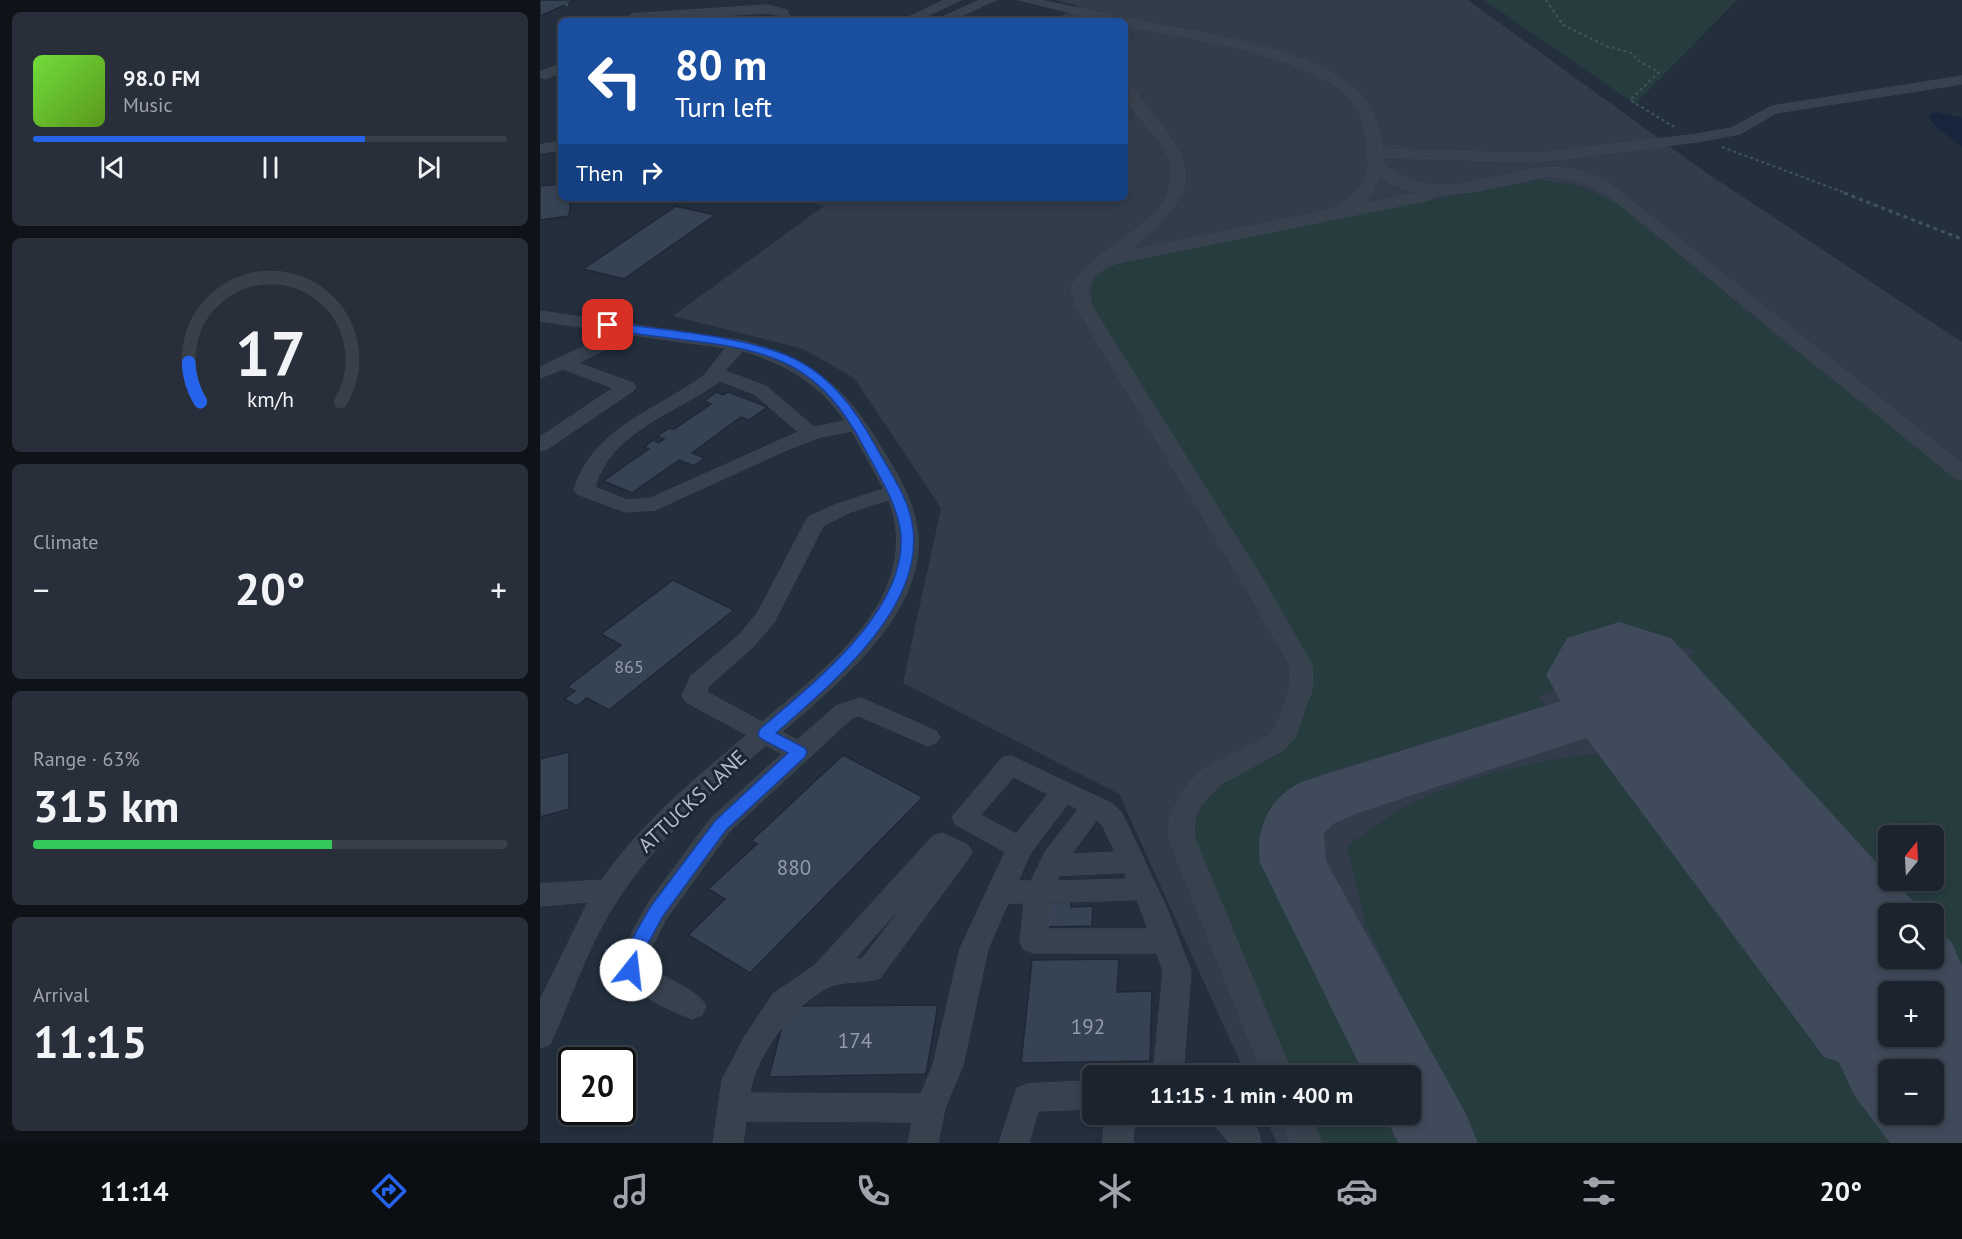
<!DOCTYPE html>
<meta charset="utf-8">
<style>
body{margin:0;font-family:"PT Sans",sans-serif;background:#282f3a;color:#f1f3f6;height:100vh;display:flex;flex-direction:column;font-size:22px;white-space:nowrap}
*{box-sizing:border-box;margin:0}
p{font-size:20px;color:#a0a4aa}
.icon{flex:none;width:33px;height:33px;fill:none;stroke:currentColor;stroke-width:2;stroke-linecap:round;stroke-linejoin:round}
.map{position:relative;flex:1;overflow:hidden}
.details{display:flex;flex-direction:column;gap:12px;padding:12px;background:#0f1319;width:540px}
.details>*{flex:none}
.guide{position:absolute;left:18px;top:18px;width:570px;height:183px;border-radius:9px;box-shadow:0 3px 9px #0003,0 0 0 2px #39404a;background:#1a4fa0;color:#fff;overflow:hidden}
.needle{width:39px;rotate:18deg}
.tools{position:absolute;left:1338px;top:825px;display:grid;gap:12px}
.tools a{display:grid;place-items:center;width:66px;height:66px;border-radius:9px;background:#1b232e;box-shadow:0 3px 9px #0003,0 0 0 2px #39404a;font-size:30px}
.speed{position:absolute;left:18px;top:1047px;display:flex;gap:12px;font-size:30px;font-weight:700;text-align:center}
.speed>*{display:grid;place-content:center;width:78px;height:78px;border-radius:50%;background:#1b232e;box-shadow:0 3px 9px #0003,0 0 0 2px #39404a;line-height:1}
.speed .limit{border:3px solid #111;border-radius:9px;background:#fff;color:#111}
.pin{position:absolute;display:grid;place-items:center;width:51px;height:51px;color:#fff;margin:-26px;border-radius:12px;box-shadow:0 3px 9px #0006}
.me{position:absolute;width:66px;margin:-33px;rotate:16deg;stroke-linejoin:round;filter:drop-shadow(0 0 4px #0008)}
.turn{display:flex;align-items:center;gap:21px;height:126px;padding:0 18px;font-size:27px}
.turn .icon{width:78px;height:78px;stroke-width:2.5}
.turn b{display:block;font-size:42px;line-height:51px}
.then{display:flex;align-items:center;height:57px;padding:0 18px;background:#0003;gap:12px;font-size:22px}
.big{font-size:45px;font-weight:700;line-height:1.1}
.details .card{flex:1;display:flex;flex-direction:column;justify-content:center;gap:9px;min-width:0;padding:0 21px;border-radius:9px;background:#282f3a}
.details .dial{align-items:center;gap:0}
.dial svg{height:156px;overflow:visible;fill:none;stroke:#39404a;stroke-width:7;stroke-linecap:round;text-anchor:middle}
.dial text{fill:#f1f3f6;stroke:none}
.song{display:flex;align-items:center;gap:18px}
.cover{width:72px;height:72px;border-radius:9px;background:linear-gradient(135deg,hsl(100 70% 55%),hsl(90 70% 35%))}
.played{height:6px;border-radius:3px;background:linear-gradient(90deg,#2563eb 70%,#39404a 70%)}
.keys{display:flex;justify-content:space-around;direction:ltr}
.heat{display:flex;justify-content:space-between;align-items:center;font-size:33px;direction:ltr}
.charge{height:9px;border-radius:4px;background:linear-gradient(90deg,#34c759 63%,#39404a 0)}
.trip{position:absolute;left:542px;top:1065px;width:339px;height:60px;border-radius:9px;background:#1b232e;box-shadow:0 3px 9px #0003,0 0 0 2px #39404a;font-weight:700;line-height:60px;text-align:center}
.menu{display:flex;height:96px;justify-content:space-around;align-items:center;background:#0b0e12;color:#a0a4aa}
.menu .icon{width:42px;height:42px}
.menu .current{color:#2563eb}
.menu b{font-size:27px;color:#f1f3f6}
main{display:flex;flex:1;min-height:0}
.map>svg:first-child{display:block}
.airport{fill:#323c4b;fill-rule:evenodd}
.green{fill:#263c3f;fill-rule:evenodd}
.water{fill:#17263c}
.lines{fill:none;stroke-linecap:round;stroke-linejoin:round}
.taxiway{fill:#3f4a5a;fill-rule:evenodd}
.runway{fill:#3f4a5a;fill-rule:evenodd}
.building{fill:#364354;stroke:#1f2835;stroke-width:1.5}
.minor-casing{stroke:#414a57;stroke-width:1}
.path-far1{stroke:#3f5557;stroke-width:2;stroke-dasharray:3 3;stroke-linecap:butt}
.path{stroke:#3f5557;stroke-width:3;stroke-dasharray:4 4;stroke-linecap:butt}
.minor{fill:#38414e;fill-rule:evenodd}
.route{fill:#2563eb;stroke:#184099;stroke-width:1.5}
.labels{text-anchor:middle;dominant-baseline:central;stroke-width:6;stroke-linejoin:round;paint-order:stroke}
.number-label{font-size:18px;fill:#929caa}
.street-label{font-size:21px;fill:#b4bcc9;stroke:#1d2633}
.near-number-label{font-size:21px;fill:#929caa}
</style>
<main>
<section class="details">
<div class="card">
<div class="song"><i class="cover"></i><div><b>98.0 FM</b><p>Music</p></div></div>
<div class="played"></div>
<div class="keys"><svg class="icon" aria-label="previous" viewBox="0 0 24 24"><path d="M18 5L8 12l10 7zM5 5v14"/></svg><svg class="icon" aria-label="pause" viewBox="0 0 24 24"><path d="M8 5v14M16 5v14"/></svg><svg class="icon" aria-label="next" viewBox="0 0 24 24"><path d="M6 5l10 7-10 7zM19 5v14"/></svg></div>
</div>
<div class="card dial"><svg viewBox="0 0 100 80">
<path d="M14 69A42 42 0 1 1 86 69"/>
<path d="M14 69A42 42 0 0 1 8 49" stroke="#2563eb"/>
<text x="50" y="56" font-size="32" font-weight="700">17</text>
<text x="50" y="72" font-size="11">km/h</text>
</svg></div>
<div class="card"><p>Climate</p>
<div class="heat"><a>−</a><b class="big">20°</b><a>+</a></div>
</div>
<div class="card"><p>Range · 63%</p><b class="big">315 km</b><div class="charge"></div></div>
<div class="card"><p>Arrival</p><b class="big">11:15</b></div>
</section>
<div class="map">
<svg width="1422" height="1143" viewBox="0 0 1422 1143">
<rect width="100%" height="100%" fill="#242f3e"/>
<path class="airport" d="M515,0h413l240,174 254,168v801h-685l-13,-28 146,-1v-38l-164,-1 -127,-281 -216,-111 38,-175 -87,-130 -51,-29 -130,-33 151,-110 -33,-8h334v-177h-73l26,-15zM1348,836h46v44h-46zM1348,914h46v44h-46zM1348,992h46v44h-46zM1348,1070h46v44h-46z"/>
<path class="green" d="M944,0h253l-102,104z
M1000,180l40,6 38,18 163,135 181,142v489l-28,-32v-24l-22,-1 -229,-256 13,-4 -7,-7 -32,11 4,5 -82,26 -5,-4 -36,12 8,9c-56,18 -111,35 -167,52 -30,10 -68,17 -93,37 -21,17 -31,43 -24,69l106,212h-91l-81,-173 -1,-77 7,-21 19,-19 61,-33 31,-59 -2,-23 -6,-15 -211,-345c-9,-29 4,-40 30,-48l224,-47zM1348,836h46v44h-46z
M1055,754l5,1 299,388h-423l-110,-217 -19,-80c20,-13 40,-30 62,-41 59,-29 121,-44 186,-51z
M755,1115h92l15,28h-94z"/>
<path class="water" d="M1397,112l25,6v29l-28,-22 -5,-8 2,-4z"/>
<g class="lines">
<path class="taxiway" d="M1098,677l21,7 9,15 -9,15 -301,99 -23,10 -11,10 2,28 141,255 11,27h-80l-14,-29h26v-38h-45l-105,-213c-5,-35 9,-65 41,-81z"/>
<path class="runway" d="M1079,622l52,16 217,237v5h6l30,34h-36v44h46v-34l18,19 10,23v177h-72l-36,-48 -15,-33 -15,-5 -257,-345 -21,-37 21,-37zM1348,992h46v44h-46zM1348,1070h46v44h-46z"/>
</g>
<path class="building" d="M0,0h36l-36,16z
M225,17l-1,4h-60l18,-3z
M21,184v14h10l-2,18 -29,4v-34z
M136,206l39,9 -91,64 -41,-10z
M177,392l6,3 5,-3 40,15 -19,13 -8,-3 -49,36 13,5 -11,8 -15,-6 -47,33 -29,-12 46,-32 -5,-2 9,-7 6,3 5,-4 -7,-3 12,-8 5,1 37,-25 -7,-3z
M133,580l61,30 -125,100 -22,-12 -10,8 -13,-7 11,-8 -8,-4 54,-42 -20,-11z
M29,752v57l-29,8v-58z
M303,755l80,42 -173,176 -62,-38 37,-36 -17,-10 49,-45 -6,-3z
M531,902v5l22,-1 -1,20 -50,1 2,-24z
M579,959l-2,33 35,-1 -2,70 -129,2 11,-103z
M398,1005l-12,69 -157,3 18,-71z"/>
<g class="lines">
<defs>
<path id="minor" d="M405,0h16l-45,21h-16z
M440,0h16l-46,21h-16z
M479,0h22c29,6 57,13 86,19 66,14 185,26 233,75 14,14 19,36 22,55l153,5 162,-20 34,-6 41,-22 190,-30v8l-186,29 -36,21 -43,8 -162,20 -152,-5 1,9c57,39 100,8 160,2 22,-3 47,6 66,16l352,280v16l-7,-2 -347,-283 -33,-16 -31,-3 -65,15 -43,4 -7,5 -321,65 -16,13 -5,10 6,20 172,275 47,82 1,20 -17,51 -11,13 -66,36 -18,20 -7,12 1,22 98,237h-29l-95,-237 1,-22 13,-26 18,-20 68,-34 8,-11 14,-41 -1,-20 -44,-77 -169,-280 -6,-20c20,-41 89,-57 100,-104 9,-44 -46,-63 -46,-100l5,1c59,76 87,97 -4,167l204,-42c29,-16 43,-29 37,-64 -2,-15 -5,-32 -14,-44 -34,-46 -172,-66 -228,-76v-5h-20zM840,177l11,7 28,9 -57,11 7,-6z
M227,5l20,5 5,11h-12l-2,-6 -11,-2 -126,8h-11l-4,-3 6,-4z
M21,64v9l-16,6 -5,-2v-5z
M21,142v8l-21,3v-8z
M0,311l199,29c67,16 103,43 138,101 15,24 31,49 38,77 22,87 -76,164 -133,214l15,8 39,-34 25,-8 75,33 4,6 -4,6 -8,3 -69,-30 -7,2 -123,114 -63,87 -22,44c16,15 53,25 62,43l-4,9 -10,4c-28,-11 -63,-27 -77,-55l33,-61 63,-85 71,-64 -16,-9c-59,51 -118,102 -158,170 -24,41 -38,86 -58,129l-10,4v-48l48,-98 -48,4v-22l62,-4c39,-57 93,-101 145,-145l-61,-33 -4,-6 8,-19 50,-43 18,-22 50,-95 29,-13 47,-15 -32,-58 -31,6 -32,12 -134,61 -30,2 -48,-18 -3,-4c18,-62 82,-79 129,-114 4,-3 16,-21 23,-28l-101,-14 -20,16 -27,13 55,20 3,4 -3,4 -86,58 -7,2v-14l73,-49 -50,-19 -23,9v-11l53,-25 14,-11 -67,-10zM203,351c42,12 77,33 102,70l-31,6 -48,-41 -41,-15zM180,381l34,13 44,38 -147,66 -24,2 -32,-13c15,-56 83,-75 125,-106zM349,500c36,97 -63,168 -127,222l-55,-30 1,-5 48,-43 19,-23 48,-95 28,-14z
M471,756l102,48 9,9 45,96 24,62 -8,105h-30l10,-105 -6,-18h-124l-10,-4 -3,-8 4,-38h-16l-20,46 -25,116 -18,43 -7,35h-30l4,-21 -166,-1 -3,22h-30l9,-63 23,-44 28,-42 42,-29 118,-129 9,-3 26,12 4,7 -4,7 -88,119c-16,6 -37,2 -51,9 -34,16 -74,68 -79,106l171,1 12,-29 27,-116 45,-97 -50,-28 -3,-7 50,-59zM474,777l34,17 -32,40 -35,-19zM528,804l10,5 -33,43 -14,29h-13l12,-27zM557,820l6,6 12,26 -43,2zM584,873l3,6 -70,2 2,-5zM369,898l-47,61h-7zM597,900l11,29h-100l3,-26z
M552,1081v28l-54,2 -9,32h-30l18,-55 10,-4z
M565,1114h30l-2,29h-30z
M669,1114h35l14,16 3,13h-31l-17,-19z
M740,1114h30l12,29h-30z"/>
</defs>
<use href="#minor" class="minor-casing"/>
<path class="path-far1" d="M1006,0l17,25 43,21 26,7 8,9 19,10 -29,28 44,27
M25,4l5,2
M1182,147l126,47"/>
<path class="path" d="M1304,193l118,46"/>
<use href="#minor" class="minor"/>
</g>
<path class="route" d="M68,322c53,8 129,13 178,33 42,17 69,53 90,92 14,25 34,53 37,82 10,81 -83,156 -137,204l29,15 2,4 -2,5 -79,73 -63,86 -23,42 -2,18 -7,2 -6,-2 -3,-19 29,-51 64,-85 73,-68 -28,-15 -2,-4 2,-5c52,-45 153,-122 140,-201 -5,-28 -22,-54 -35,-79 -20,-38 -45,-72 -87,-89 -54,-22 -118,-19 -174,-32v-5z"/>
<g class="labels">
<g class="number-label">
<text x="89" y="666">865</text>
</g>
<g class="street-label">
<text transform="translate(152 801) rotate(-43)">ATTUCKS LANE</text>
</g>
<g class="near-number-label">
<text x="254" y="867">880</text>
<text x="548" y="1026">192</text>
<text x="315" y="1040">174</text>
</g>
</g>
</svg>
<div class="tools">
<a><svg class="needle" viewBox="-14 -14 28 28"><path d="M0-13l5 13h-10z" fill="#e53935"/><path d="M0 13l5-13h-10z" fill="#a0a4aa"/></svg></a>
<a><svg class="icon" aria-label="search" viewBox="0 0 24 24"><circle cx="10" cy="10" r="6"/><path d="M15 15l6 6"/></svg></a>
<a>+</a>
<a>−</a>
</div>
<div class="speed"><div class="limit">20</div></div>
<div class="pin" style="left:68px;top:325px;background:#d93025"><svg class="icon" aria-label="arrive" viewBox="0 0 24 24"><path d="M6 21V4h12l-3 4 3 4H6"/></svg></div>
<svg class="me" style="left:91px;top:970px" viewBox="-20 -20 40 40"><circle r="19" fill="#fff"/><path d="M0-13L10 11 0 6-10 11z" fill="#2563eb"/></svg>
<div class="trip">11:15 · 1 min · 400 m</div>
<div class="guide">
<div class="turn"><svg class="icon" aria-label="left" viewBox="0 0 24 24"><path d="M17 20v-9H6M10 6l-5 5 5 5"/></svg><div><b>80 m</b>Turn left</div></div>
<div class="then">Then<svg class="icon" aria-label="right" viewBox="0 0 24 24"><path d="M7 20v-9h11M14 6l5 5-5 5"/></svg></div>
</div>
</div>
</main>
<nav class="menu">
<b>11:14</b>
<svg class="icon current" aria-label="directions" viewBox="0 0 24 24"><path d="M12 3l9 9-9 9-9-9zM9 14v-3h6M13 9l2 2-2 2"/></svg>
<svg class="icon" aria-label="music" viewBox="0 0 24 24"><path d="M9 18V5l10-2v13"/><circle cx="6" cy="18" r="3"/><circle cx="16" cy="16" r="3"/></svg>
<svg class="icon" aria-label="phone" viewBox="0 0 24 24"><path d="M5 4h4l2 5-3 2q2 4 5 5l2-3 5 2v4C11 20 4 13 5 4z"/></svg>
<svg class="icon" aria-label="climate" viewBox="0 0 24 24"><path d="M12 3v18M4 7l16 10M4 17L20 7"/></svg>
<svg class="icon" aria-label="car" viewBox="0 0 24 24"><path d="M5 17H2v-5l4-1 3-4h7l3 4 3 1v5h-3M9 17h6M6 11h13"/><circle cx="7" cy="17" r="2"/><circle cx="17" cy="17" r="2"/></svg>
<svg class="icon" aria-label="filters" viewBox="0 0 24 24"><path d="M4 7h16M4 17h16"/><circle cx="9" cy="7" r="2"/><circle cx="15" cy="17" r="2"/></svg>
<b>20°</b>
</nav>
